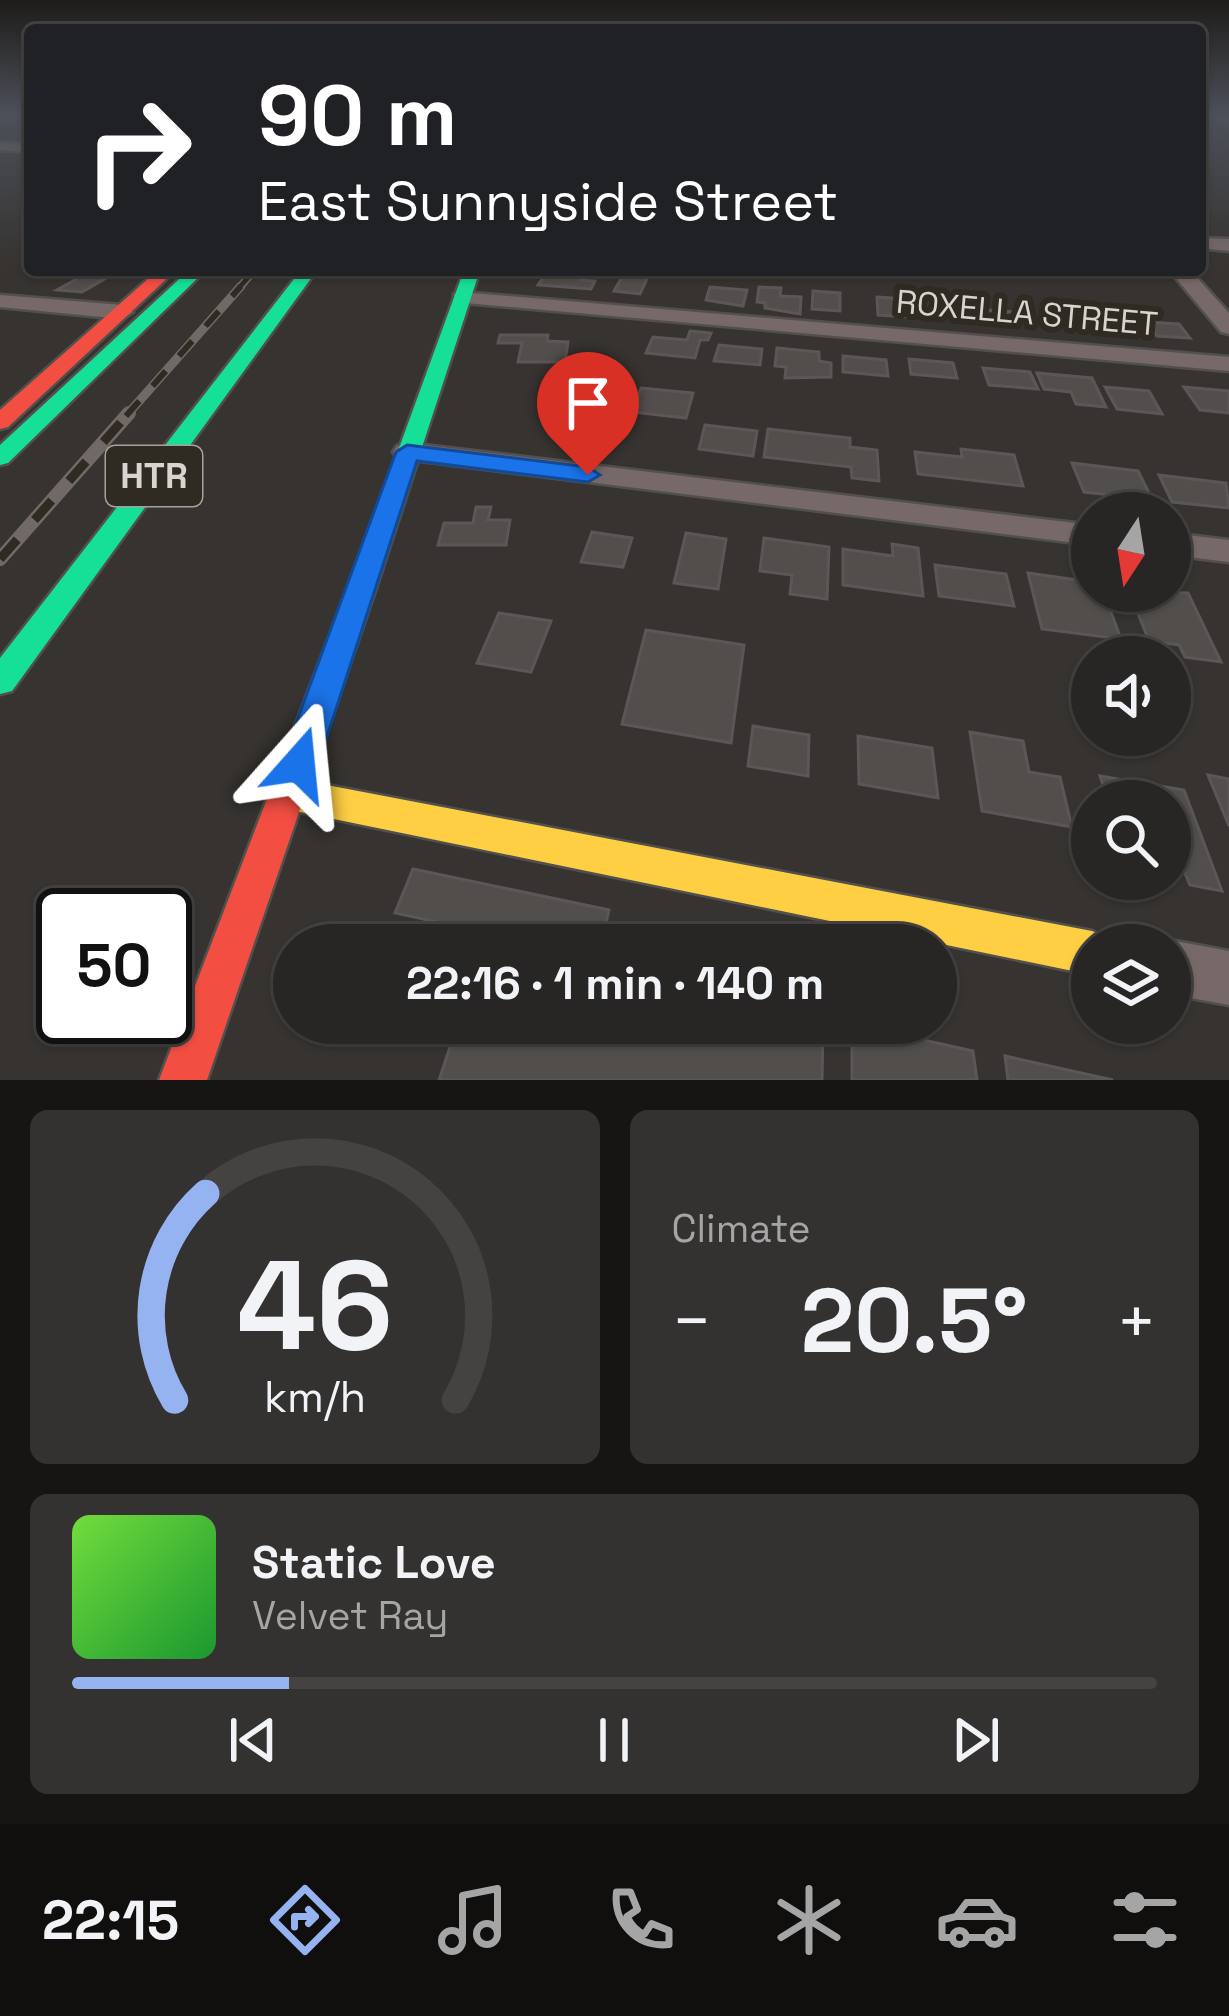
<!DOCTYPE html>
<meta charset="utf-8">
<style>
body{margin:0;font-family:"Space Grotesk",sans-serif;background:#343231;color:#f1f3f6;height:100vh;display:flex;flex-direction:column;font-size:45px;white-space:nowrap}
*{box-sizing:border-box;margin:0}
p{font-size:39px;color:#a5a5a6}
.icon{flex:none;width:66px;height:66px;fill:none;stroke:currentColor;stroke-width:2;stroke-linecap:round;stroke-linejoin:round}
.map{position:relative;height:1080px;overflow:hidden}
.side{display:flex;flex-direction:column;gap:30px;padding:30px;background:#161514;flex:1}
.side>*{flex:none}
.top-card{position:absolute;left:24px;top:24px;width:1182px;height:252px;border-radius:12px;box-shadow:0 3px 9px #0004,0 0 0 3px #444341;background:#202124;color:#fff;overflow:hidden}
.needle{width:78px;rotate:192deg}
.fabs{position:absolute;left:1071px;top:492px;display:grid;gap:24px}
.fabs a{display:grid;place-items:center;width:120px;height:120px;border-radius:50%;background:#282624;box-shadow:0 3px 9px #0004,0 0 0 3px #444341;font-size:60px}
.speed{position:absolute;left:36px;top:888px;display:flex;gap:24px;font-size:60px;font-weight:700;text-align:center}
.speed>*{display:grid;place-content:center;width:156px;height:156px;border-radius:50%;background:#282624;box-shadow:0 3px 9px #0004,0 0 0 3px #444341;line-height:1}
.speed .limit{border:6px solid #111;border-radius:18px;background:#fff;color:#111}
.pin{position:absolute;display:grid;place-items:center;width:102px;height:102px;color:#fff;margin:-123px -51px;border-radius:50% 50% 50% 0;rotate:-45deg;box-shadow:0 0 12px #0007}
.pin .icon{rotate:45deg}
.me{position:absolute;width:132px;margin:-66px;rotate:18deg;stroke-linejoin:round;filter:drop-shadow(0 0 9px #0008)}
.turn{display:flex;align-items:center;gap:42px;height:252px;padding:0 36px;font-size:54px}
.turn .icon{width:156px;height:156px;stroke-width:2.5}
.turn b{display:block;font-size:84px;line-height:102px}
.big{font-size:90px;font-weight:800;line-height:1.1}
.side .tile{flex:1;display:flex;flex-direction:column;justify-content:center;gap:18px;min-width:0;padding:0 42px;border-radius:18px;background:#343231}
.side .dial{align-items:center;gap:0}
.dial svg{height:312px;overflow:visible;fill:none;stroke:#444341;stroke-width:7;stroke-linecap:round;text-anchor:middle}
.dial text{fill:#f1f3f6;stroke:none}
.song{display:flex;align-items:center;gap:36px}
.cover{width:144px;height:144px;border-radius:18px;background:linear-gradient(135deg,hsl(100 70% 55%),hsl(130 70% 35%))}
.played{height:12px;border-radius:6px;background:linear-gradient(90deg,#95b2f1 20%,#444341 20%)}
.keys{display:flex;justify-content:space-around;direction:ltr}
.heat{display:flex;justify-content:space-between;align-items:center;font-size:66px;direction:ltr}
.side .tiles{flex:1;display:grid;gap:30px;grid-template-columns:1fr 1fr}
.tile:last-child{grid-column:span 2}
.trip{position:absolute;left:273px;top:924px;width:684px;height:120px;border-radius:60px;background:#282624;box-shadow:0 3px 9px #0004,0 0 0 3px #444341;font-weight:800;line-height:120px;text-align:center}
.tab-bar{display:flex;height:192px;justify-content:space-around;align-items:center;background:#100f0e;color:#a5a5a6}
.tab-bar .icon{width:84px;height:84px}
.tab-bar .active{color:#95b2f1}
.tab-bar b{font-size:54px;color:#f1f3f6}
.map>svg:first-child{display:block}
.building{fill:#514e4c;stroke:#5b5756;stroke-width:3}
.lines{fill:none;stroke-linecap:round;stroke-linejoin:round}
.street-casing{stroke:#52504d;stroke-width:5}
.fast-casing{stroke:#52504d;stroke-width:5}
.slow-casing{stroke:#52504d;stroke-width:5}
.jam-casing{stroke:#52504d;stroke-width:5}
.street{fill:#776967;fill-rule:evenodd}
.fast{fill:#16e098;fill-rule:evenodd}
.slow{fill:#ffcf43;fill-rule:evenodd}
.jam{fill:#f24e42;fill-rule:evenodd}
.rail-far2-casing{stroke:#706966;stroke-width:8}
.rail-far1-casing{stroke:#706966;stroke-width:9}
.rail-casing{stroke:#706966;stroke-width:14}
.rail-far2{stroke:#2f2a22;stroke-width:4.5;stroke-dasharray:15;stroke-linecap:butt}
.rail-far1{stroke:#2f2a22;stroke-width:6;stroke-dasharray:20;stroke-linecap:butt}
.rail{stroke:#2f2a22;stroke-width:9;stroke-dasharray:26;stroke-linecap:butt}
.route{fill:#1a73e8;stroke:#114b97;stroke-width:3}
.labels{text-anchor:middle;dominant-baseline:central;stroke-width:12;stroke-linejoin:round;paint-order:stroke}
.far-street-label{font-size:33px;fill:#d8d4cf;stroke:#2f2a22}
.shield{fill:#2f2a22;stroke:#a5a19b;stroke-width:3}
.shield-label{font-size:36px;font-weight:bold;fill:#d8d4cf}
</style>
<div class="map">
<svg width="1229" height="1080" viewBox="0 0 1229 1080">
<rect width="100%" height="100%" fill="#363330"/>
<path class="building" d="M548,270l37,2 -5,8 15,1 -4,8 -53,-4z
M626,270l24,2 -10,22 -26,-3z
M84,275l24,2 -26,15 -25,-2z
M710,287l37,3 -4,16 -37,-6z
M759,287l22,1 -1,8 21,1 -1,17 -35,-6v-5l-8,-1z
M813,291l27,2v18l-28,-2z
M877,297l29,2 3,18 -31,-2z
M920,302l38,4 3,13 -39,-4z
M1044,308l32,2 10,20 -33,-3z
M1084,308l45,3 14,22 -47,-4z
M975,309l41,3 4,9 -42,-3z
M1147,322l32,2 11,14 -33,-2z
M690,331l21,2 -3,7h-8l-5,18 -49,-5 7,-16 34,3z
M500,335h48l-1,6 21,1 -3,20h-47l4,-19h-24z
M719,345l43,4 -2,16 -46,-4z
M777,348l42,4v9l12,2v14l-46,1 1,-11 -11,-1z
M843,356l43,4 2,16 -45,-4z
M909,359l44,4 4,15 -46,-4z
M983,368l47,4 8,17 -49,-4z
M1037,373l55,5 14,29 -30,-3 -5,-12 -27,-3z
M1105,387l44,4 13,23 -45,-5z
M1184,387l45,4v22l-29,-3z
M641,388l52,5 -7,25 -54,-6z
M571,417l44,4 -10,24 -46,-5z
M705,425l52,6 -4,25 -54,-7z
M768,429l82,9v9l27,3 2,31 -27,-3 -1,-11 -87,-10z
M961,449l53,6 9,31 -105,-12 -3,-22 47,5z
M1072,463l66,8 20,40 -25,-3 -5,-11 -44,-5z
M1159,475l67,8 3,25 -57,-6z
M476,507h15l-3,13h22l-4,25h-68l6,-22h29z
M592,532l40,6 -9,29 -42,-5z
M686,533l40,6 -8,50 -44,-6z
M764,538l65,9 -2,52 -37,-5 2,-19 -32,-4z
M892,544l26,4 5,48 -80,-11v-36l50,7z
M935,565l71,9 8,32 -75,-10z
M1028,573l64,9v9h11l18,48 -79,-10z
M1129,591l59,2 33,69 -36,-5 -6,-12 -30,-4z
M499,613l52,8 -20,51 -54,-9z
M646,630l98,15 -13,98 -109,-19z
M753,726l56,9 -1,41 -60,-10z
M970,732l53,9 6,31 31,5 12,50 -90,-16z
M858,736l74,12 6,50 -79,-14z
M1208,775l21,4v47z
M1100,776l84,14 38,101 -32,-6 -20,-46v-38h-62z
M413,869l196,41 -8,35h-117l4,-12 -93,-20z
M458,1023h324l41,9 -1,48h-383z
M852,1024l121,27 4,29h-125z
M1005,1056l108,24h-105z"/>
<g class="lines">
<defs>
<path id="street" d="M1215,116h14v8z
M0,142l30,2v8l-30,-2z
M1200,238l29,1v12l-29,-3z
M1169,270h21l39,43v21l-8,-2z
M461,292l768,65v14l-775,-69v-8z
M0,295l122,10 11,7 -11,7 -122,-12z
M407,443l685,82v20l-695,-87 -4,-6 4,-6z
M1170,533l59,7v22l-59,-7z
M1170,940l59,11v54l-59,-11v-49h-12z"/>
<path id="fast" d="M189,270h17l-198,193 -8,2v-20z
M301,270h16l-305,421 -12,3v-36z
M464,270h16l-104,318 -4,7h-20l-4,-7z"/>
<path id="slow" d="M290,778l802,153 15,7 4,7h-19v30l-802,-165 -13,-5 -6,-11 6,-11z"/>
<path id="jam" d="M158,270h18l-168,157 -8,2v-19z
M362,578l14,10 -169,492h-48l189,-492z"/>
</defs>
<use href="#street" class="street-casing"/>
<use href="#fast" class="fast-casing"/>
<use href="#slow" class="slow-casing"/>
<use href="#jam" class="jam-casing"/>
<use href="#street" class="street"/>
<use href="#fast" class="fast"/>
<use href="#slow" class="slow"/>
<use href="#jam" class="jam"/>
<defs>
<path id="rail-far2" d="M238,289l17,-19"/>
<path id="rail-far1" d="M126,416l115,-130"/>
<path id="rail" d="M0,559l129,-146"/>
</defs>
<use href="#rail-far2" class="rail-far2-casing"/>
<use href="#rail-far1" class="rail-far1-casing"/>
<use href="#rail" class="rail-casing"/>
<use href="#rail-far2" class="rail-far2"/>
<use href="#rail-far1" class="rail-far1"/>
<use href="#rail" class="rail"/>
</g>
<linearGradient id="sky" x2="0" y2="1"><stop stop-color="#1e1c1a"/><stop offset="0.43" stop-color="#4c5059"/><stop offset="1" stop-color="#4c5059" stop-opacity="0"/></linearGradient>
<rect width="1229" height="267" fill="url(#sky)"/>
<path class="route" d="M407,445l181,22 12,8 -12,7 -171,-21 -99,303 -6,11 -13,4 -12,-4 -6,-11 115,-312z"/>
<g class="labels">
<g class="far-street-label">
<text transform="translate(1027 313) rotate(5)">ROXELLA STREET</text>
</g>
<rect class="shield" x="106" y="446" width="96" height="60" rx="9"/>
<g class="shield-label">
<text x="154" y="476">HTR</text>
</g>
</g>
</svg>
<div class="fabs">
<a><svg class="needle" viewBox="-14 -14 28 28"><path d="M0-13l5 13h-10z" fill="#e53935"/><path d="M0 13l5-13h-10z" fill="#a5a5a6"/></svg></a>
<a><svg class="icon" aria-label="sound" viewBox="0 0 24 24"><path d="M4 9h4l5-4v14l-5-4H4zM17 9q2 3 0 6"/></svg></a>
<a><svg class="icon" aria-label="search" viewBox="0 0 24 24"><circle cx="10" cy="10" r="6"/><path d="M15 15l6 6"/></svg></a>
<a><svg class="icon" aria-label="layers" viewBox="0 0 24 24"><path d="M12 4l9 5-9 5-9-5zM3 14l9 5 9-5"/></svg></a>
</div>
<div class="speed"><div class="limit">50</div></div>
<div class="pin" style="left:588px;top:475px;background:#d93025"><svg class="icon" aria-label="arrive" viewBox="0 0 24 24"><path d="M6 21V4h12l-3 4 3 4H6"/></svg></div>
<svg class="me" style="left:299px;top:764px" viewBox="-20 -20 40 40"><path d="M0-17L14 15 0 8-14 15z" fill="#1a73e8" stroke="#fff" stroke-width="4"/></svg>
<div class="trip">22:16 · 1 min · 140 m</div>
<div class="top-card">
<div class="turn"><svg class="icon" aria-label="right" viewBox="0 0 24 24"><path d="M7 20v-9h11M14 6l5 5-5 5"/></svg><div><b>90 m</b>East Sunnyside Street</div></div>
</div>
</div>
<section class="side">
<div class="tiles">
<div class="tile dial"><svg viewBox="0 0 100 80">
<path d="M14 69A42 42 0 1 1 86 69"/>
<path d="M14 69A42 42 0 0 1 22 16" stroke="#95b2f1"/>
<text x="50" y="56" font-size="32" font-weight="700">46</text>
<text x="50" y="72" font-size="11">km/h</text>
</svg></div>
<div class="tile"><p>Climate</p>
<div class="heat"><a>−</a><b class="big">20.5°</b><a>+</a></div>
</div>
<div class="tile">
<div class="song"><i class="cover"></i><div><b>Static Love</b><p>Velvet Ray</p></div></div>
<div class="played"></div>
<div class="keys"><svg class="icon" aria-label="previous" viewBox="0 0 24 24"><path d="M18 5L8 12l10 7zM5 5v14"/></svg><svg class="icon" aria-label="pause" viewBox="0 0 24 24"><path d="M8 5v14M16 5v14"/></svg><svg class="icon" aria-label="next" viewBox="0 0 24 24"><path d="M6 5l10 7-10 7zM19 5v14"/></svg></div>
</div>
</div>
</section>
<nav class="tab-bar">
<b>22:15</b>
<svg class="icon active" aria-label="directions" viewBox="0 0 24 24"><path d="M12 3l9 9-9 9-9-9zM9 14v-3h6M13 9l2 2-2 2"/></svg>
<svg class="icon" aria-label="music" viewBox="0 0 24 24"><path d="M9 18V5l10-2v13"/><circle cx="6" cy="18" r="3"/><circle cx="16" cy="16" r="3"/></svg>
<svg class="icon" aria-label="phone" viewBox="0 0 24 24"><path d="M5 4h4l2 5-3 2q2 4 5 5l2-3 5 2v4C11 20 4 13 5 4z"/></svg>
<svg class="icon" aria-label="climate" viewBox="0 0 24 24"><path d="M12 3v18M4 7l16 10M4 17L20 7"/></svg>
<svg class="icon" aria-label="car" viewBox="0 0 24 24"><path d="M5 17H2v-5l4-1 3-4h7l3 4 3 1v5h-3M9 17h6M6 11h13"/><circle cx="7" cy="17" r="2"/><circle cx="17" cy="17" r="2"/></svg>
<svg class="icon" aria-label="filters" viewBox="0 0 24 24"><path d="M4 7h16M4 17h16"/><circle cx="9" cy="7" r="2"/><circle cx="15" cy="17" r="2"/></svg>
</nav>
